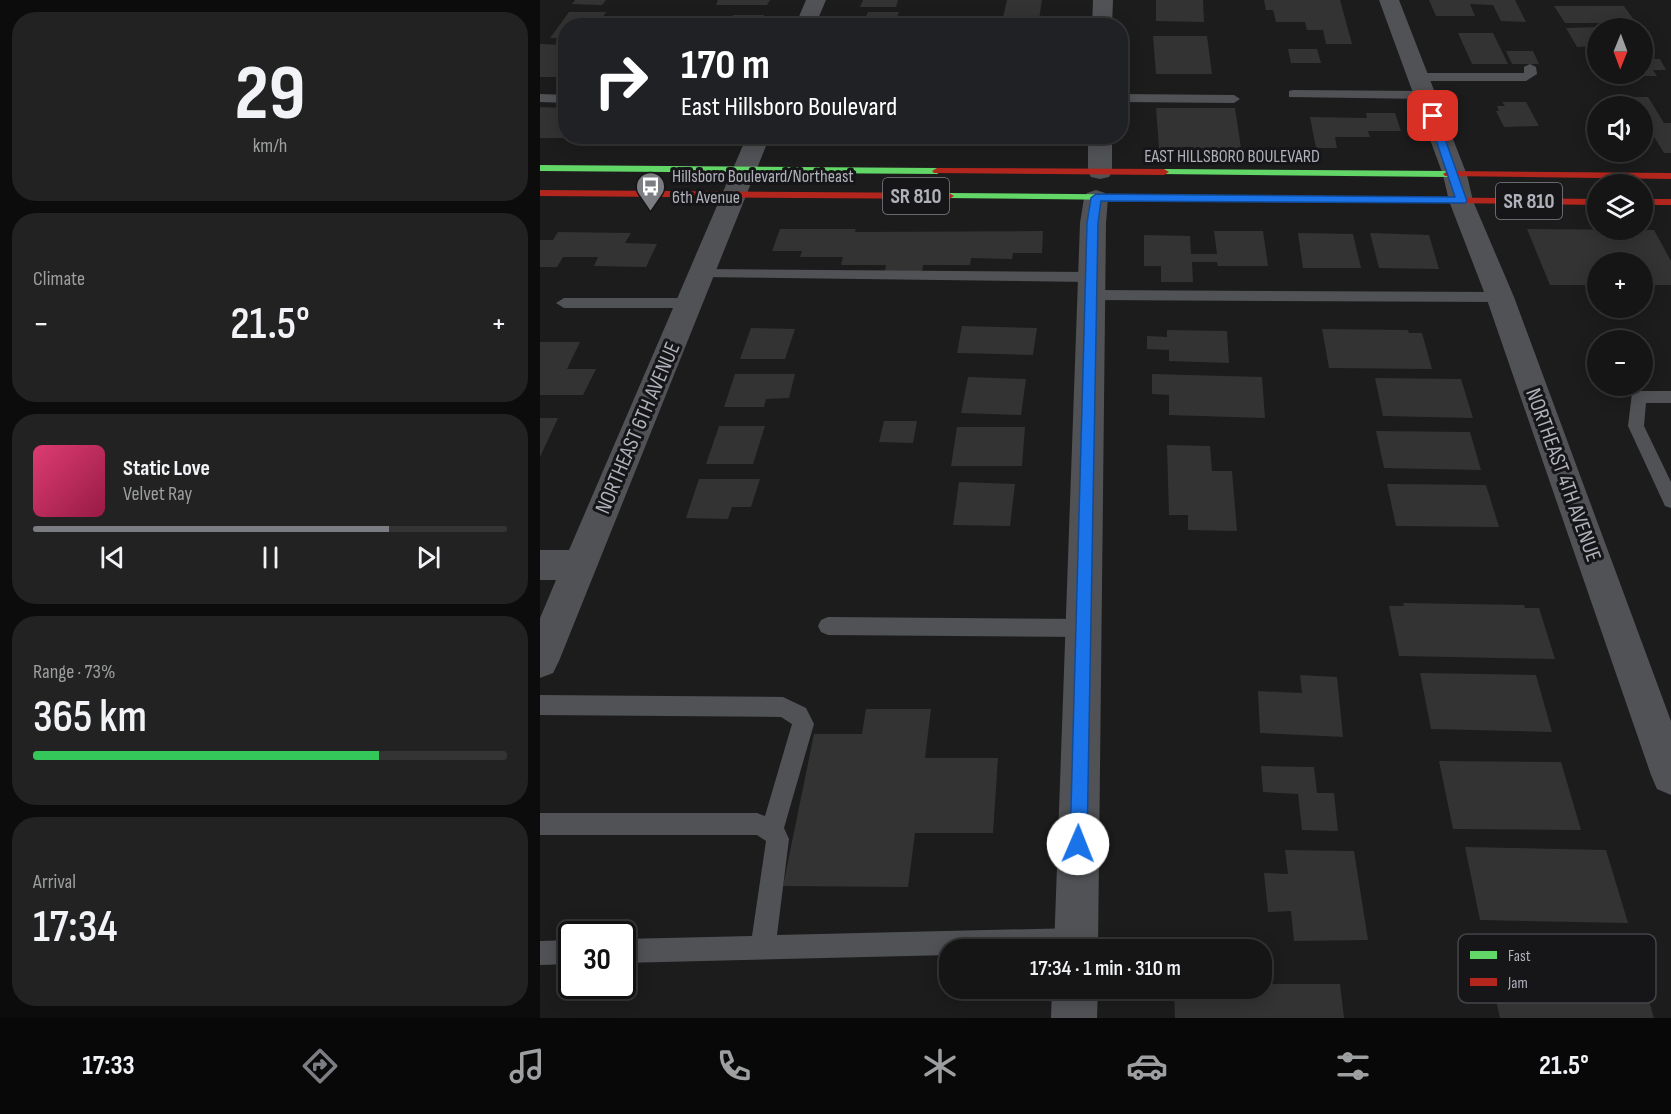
<!DOCTYPE html>
<meta charset="utf-8">
<style>
body{margin:0;font-family:"Sofia Sans Condensed",sans-serif;background:#222;color:#f1f3f6;height:100vh;display:flex;flex-direction:column;font-size:22px;white-space:nowrap}
*{box-sizing:border-box;margin:0}
p{font-size:20px;color:#9d9fa0}
.icon{flex:none;width:33px;height:33px;fill:none;stroke:currentColor;stroke-width:2;stroke-linecap:round;stroke-linejoin:round}
.map{position:relative;flex:1;overflow:hidden}
.details{display:flex;flex-direction:column;gap:12px;padding:12px;background:#0c0c0c;width:540px}
.details>*{flex:none}
.banner{position:absolute;left:18px;top:18px;width:570px;height:126px;border-radius:24px;box-shadow:0 3px 15px #0003,0 0 0 2px #343434;background:#202124;color:#fff;overflow:hidden}
.needle{width:39px;rotate:181deg}
.tools{position:absolute;left:1047px;top:18px;display:grid;gap:12px}
.tools a{display:grid;place-items:center;width:66px;height:66px;border-radius:50%;background:#151515;box-shadow:0 3px 15px #0003,0 0 0 2px #343434;font-size:30px}
.speed{position:absolute;left:18px;top:921px;display:flex;gap:12px;font-size:30px;font-weight:700;text-align:center}
.speed>*{display:grid;place-content:center;width:78px;height:78px;border-radius:50%;background:#151515;box-shadow:0 3px 15px #0003,0 0 0 2px #343434;line-height:1}
.speed .limit{border:3px solid #111;border-radius:9px;background:#fff;color:#111}
.pin{position:absolute;display:grid;place-items:center;width:51px;height:51px;color:#fff;margin:-26px;border-radius:12px;box-shadow:0 3px 9px #0006}
.me{position:absolute;width:66px;margin:-33px;rotate:1deg;stroke-linejoin:round;filter:drop-shadow(0 0 4px #0008)}
.turn{display:flex;align-items:center;gap:21px;height:126px;padding:0 24px;font-size:27px}
.turn .icon{width:78px;height:78px;stroke-width:2.5}
.turn b{display:block;font-size:42px;line-height:51px}
.big{font-size:45px;font-weight:600;line-height:1.1}
.details .card{flex:1;display:flex;flex-direction:column;justify-content:center;gap:9px;min-width:0;padding:0 21px;border-radius:24px;background:#222}
.details .dial{align-items:center;gap:0}
.dial b{font-size:78px;line-height:1}
.song{display:flex;align-items:center;gap:18px}
.cover{width:72px;height:72px;border-radius:9px;background:linear-gradient(135deg,hsl(340 70% 55%),hsl(340 70% 35%))}
.played{height:6px;border-radius:3px;background:linear-gradient(90deg,#7c7d83 75%,#343434 75%)}
.keys{display:flex;justify-content:space-around;direction:ltr}
.heat{display:flex;justify-content:space-between;align-items:center;font-size:33px;direction:ltr}
.charge{height:9px;border-radius:4px;background:linear-gradient(90deg,#34c759 73%,#343434 0)}
.trip{position:absolute;left:399px;top:939px;width:333px;height:60px;border-radius:24px;background:#151515;box-shadow:0 3px 15px #0003,0 0 0 2px #343434;font-weight:600;line-height:60px;text-align:center}
.dock{display:flex;height:96px;justify-content:space-around;align-items:center;background:#080808;color:#9d9fa0}
.dock .icon{width:42px;height:42px}
.dock .selected{color:#7c7d83}
.dock b{font-size:27px;color:#f1f3f6}
main{display:flex;flex:1;min-height:0}
.map>svg:first-child{display:block}
.building{fill:#333334}
.lines{fill:none;stroke-linecap:round;stroke-linejoin:round}
.lane{fill:#515255;fill-rule:evenodd}
.street{fill:#515255;fill-rule:evenodd}
.fast{fill:#63d668;fill-rule:evenodd}
.jam{fill:#b3261e;fill-rule:evenodd}
.route{fill:#1a73e8;stroke:#114b97;stroke-width:1.5}
.labels{text-anchor:middle;dominant-baseline:central;stroke-width:6;stroke-linejoin:round;paint-order:stroke}
.far-street-label{font-size:18px;fill:#afb1bb;stroke:#161618}
.far-poi-label{font-size:18px;fill:#afb1bb;stroke:#161618;text-anchor:start}
.shield{fill:#161618;stroke:#81828a;stroke-width:1.5}
.shield-label{font-size:21px;font-weight:bold;fill:#afb1bb}
.street-label{font-size:22px;fill:#afb1bb;stroke:#161618}
.key{fill:#161618;stroke:#444449;stroke-width:1.5}
.key-label{font-size:16px;fill:#afb1bb}
</style>
<main>
<section class="details">
<div class="card dial"><b>29</b><p>km/h</p></div>
<div class="card"><p>Climate</p>
<div class="heat"><a>−</a><b class="big">21.5°</b><a>+</a></div>
</div>
<div class="card">
<div class="song"><i class="cover"></i><div><b>Static Love</b><p>Velvet Ray</p></div></div>
<div class="played"></div>
<div class="keys"><svg class="icon" aria-label="previous" viewBox="0 0 24 24"><path d="M18 5L8 12l10 7zM5 5v14"/></svg><svg class="icon" aria-label="pause" viewBox="0 0 24 24"><path d="M8 5v14M16 5v14"/></svg><svg class="icon" aria-label="next" viewBox="0 0 24 24"><path d="M6 5l10 7-10 7zM19 5v14"/></svg></div>
</div>
<div class="card"><p>Range · 73%</p><b class="big">365 km</b><div class="charge"></div></div>
<div class="card"><p>Arrival</p><b class="big">17:34</b></div>
</section>
<div class="map">
<svg width="1131" height="1018" viewBox="0 0 1131 1018">
<rect width="100%" height="100%" fill="#1c1c1c"/>
<path class="building" d="M35,0h31l-4,5 -30,-1z
M178,0h52l-3,5h-51z
M323,0h35l-2,7h-36z
M467,0h35l-4,26h-37z
M616,0h47l1,22 -48,-1z
M724,0h76l12,44h-26l-3,-14h-16l-2,-8h-29l-3,-12h-7z
M889,0h86l11,22 -25,-1 -8,-16 -23,-1 5,12h-39z
M1014,6h70l12,17h-71z
M29,12h37l-9,14h-31v12h-16z
M328,12h31l-4,14h-33z
M193,15h31l-5,11h-40l2,-6h10z
M1058,27v19l-21,1 -11,-19z
M918,33h35l15,31h-36z
M613,36h54l5,38h-56z
M0,44l26,1v32h-26z
M748,49h29l4,14h-30z
M966,51h27l6,13h-27z
M1102,59h18l6,11h-13l4,6h-30l-2,-2h17z
M1090,97h18l16,26h7v30h-7l-22,-36v-11h-6z
M962,102h24l13,24 -35,1 -8,-16h3l-2,-5h8z
M0,107l26,1v30h-26z
M616,108h79l6,40h-82z
M826,113h29l6,18h-33l2,6h-35l2,11h-21l-6,-31 57,1z
M83,136h90l-1,3h-89z
M351,136h29v4h-30z
M240,229h76l-1,3 188,-1 -1,22h-29l-1,6 -41,-1 -1,7h-47l-1,7 -37,-1 1,-6h-45l2,-8h-43l2,-6h-30z
M987,229l127,1 17,31v24h-29v-23h-44v23h-48z
M674,231h49l5,35h-50l-1,-4h-25l1,20h-32v-16h-17v-31l46,1 1,18h26z
M18,232l73,1 -6,10 32,1 -11,23 -52,-1 4,-9h-35l-6,10h-17v-27h13z
M758,233l55,1 8,34h-58z
M830,233l59,2 10,34 -60,-1z
M422,326l75,2 -4,27 -76,-2z
M211,328l44,1 -10,30h-45z
M782,329l86,1 1,3h13l10,36 -103,-1z
M627,330l60,1 2,32 -60,-2v-11l-22,-1v-13l20,1z
M0,342h40l-13,27h29l-13,26h-43z
M195,374h60l-6,24 -23,1 -2,8h-40z
M612,374l110,3 3,41 -96,-3v-20l-17,-1z
M428,377l58,2 -5,36 -60,-2z
M835,378l86,1 12,39 -90,-2z
M0,418h18l-18,39z
M344,421h33l-4,22 -34,-1z
M179,426h46l-12,38h-47z
M417,427h68l-3,39h-71z
M836,431l94,1 11,38 -97,-2z
M627,445l43,1 2,25h20l5,60 -49,-1v-15h-19z
M159,479h61l-9,28h-19l-4,12 -42,-1z
M419,482l56,2 -5,42 -57,-1z
M847,484l99,1 13,42 -103,-1z
M863,603l121,2 1,3h14l16,51 -156,-3 -10,-50h15z
M880,673l116,2 16,57 -121,-3z
M760,675l37,2 6,60 -83,-4 -2,-42 44,2z
M326,709h65l-6,49h73l-5,75h-78l-7,54 -125,-1 31,-152h48z
M899,761l122,1 20,68 -128,-1z
M721,766l53,1 3,26h17l4,38 -36,-1 -4,-36 -35,-2z
M925,847l141,3 22,73 -148,-3z
M745,850l69,1 14,89 -74,1 -3,-30 -23,1 -4,-39 24,1z
M948,964l151,3 15,51h-154z
M722,984h78l4,34h-169l-1,-30h88z"/>
<g class="lines">
<path class="lane" d="M990,64l6,3 1,7 -11,7h-108l-6,-4 6,-4h106v-6z
M753,90l132,1 6,4 -6,4 -136,-2v-6z
M0,94l26,1v8l-26,-1z
M580,94l114,1 6,4 -6,4 -114,-1z
M163,269l388,3 7,5 -7,5 -393,-5 -2,-3 2,-3z
M551,290l409,2 7,5 -7,5 -409,-2 -7,-5z
M24,298h127l8,5 -8,5h-127l-8,-5z
M1098,391h33v12h-25l-2,23 27,56v26l-6,-2 -37,-80 4,-33z
M288,617l255,2 7,3 3,6 -3,6 -7,3 -255,-2 -7,-3 -3,-6 3,-6z
M0,695l243,2 23,11 8,16 -30,104 5,11 -12,96 299,-7 9,3 3,9 -3,9 -135,1v5l-328,8v-24l130,-3 14,-95 -9,-6h-217v-22h217l8,3 27,-92 -11,-7 -241,-2z
M32,940v24l-32,1v-24z"/>
<path class="street" d="M266,0h20l-11,26h-20z
M553,0h20l-1,26h-20z
M839,0h20l68,175 6,26 41,96 157,424v74l-14,-6 -6,-14 -165,-478 -37,-96 -6,-26z
M207,136h23l-211,525 -6,12 -13,5v-60l16,-38h-16v-30h29z
M548,136h24v36l-3,5 -9,2 -9,-2 -3,-5z
M556,190l9,3 3,5 -2,25 -8,727h-44l26,-727 4,-25 3,-5z
M512,988h46l-1,30h-46z"/>
<path class="fast" d="M0,165l397,3 5,3 -5,3 -397,-3z
M624,169l284,2 5,3 -5,3 -287,-3v-4z
M409,193l348,3 5,3 -5,3 -352,-4 -1,-2z"/>
<path class="jam" d="M397,168l227,1 5,3 -5,3 -230,-2 -2,-2z
M908,171l223,2v6l-226,-3 -2,-2z
M0,190l409,3 5,3 -5,3 -409,-3z
M757,196l301,3v6l-305,-4 -1,-2z
M1102,199h29v6h-29z"/>
</g>
<path class="route" d="M893,113l4,3 30,85 -2,2 -364,-2 -3,22 -11,621 -3,6 -6,2 -6,-2 -2,-6 17,-621 4,-25 5,-4 359,3 -27,-81z"/>
<defs>
<symbol id="bus-pin" viewBox="-11 -11 22 30"><path d="M0 17L-7.5 6A9.5 9.5 0 1 1 7.5 6Z" fill="#7c7d83" stroke="#161618"/><path d="M-5-6H5V4H4V6H2V4H-2V6H-4V4H-5ZM-3.5-4V0h7V-4ZM-3.5 1.2v1.5H-2V1.2ZM2 1.2v1.5H3.5V1.2Z" fill="#fff"/></symbol>
</defs>
<g fill-rule="evenodd">
<use href="#bus-pin" x="94" y="170" width="33" height="45"/>
</g>
<g class="labels">
<g class="far-street-label">
<text x="692" y="156">EAST HILLSBORO BOULEVARD</text>
</g>
<g class="far-poi-label">
<text x="132" y="176">Hillsboro Boulevard/Northeast<tspan x="132" dy="21">6th Avenue</tspan></text>
</g>
<g class="shield">
<rect x="343" y="178" width="66" height="36" rx="4.5"/>
<rect x="956" y="183" width="66" height="36" rx="4.5"/>
</g>
<g class="shield-label">
<text x="376" y="196">SR 810</text>
<text x="989" y="201">SR 810</text>
</g>
<g class="street-label">
<text transform="translate(98 428) rotate(-67)">NORTHEAST 6TH AVENUE</text>
<text transform="translate(1023 475) rotate(70)">NORTHEAST 4TH AVENUE</text>
</g>
</g>
<rect x="918" y="934" width="198" height="69" rx="9" class="key"/>
<rect x="930" y="951" width="27" height="8" fill="#63d668"/>
<rect x="930" y="978" width="27" height="8" fill="#b3261e"/>
<g class="key-label">
<text x="968" y="961">Fast</text>
<text x="968" y="988">Jam</text>
</g>
</svg>
<div class="tools">
<a><svg class="needle" viewBox="-14 -14 28 28"><path d="M0-13l5 13h-10z" fill="#e53935"/><path d="M0 13l5-13h-10z" fill="#9d9fa0"/></svg></a>
<a><svg class="icon" aria-label="sound" viewBox="0 0 24 24"><path d="M4 9h4l5-4v14l-5-4H4zM17 9q2 3 0 6"/></svg></a>
<a><svg class="icon" aria-label="layers" viewBox="0 0 24 24"><path d="M12 4l9 5-9 5-9-5zM3 14l9 5 9-5"/></svg></a>
<a>+</a>
<a>−</a>
</div>
<div class="speed"><div class="limit">30</div></div>
<div class="pin" style="left:893px;top:116px;background:#d93025"><svg class="icon" aria-label="arrive" viewBox="0 0 24 24"><path d="M6 21V4h12l-3 4 3 4H6"/></svg></div>
<svg class="me" style="left:538px;top:844px" viewBox="-20 -20 40 40"><circle r="19" fill="#fff"/><path d="M0-13L10 11 0 6-10 11z" fill="#1a73e8"/></svg>
<div class="trip">17:34 · 1 min · 310 m</div>
<div class="banner">
<div class="turn"><svg class="icon" aria-label="right" viewBox="0 0 24 24"><path d="M7 20v-9h11M14 6l5 5-5 5"/></svg><div><b>170 m</b>East Hillsboro Boulevard</div></div>
</div>
</div>
</main>
<nav class="dock">
<b>17:33</b>
<svg class="icon selected" aria-label="directions" viewBox="0 0 24 24"><path d="M12 3l9 9-9 9-9-9zM9 14v-3h6M13 9l2 2-2 2"/></svg>
<svg class="icon" aria-label="music" viewBox="0 0 24 24"><path d="M9 18V5l10-2v13"/><circle cx="6" cy="18" r="3"/><circle cx="16" cy="16" r="3"/></svg>
<svg class="icon" aria-label="phone" viewBox="0 0 24 24"><path d="M5 4h4l2 5-3 2q2 4 5 5l2-3 5 2v4C11 20 4 13 5 4z"/></svg>
<svg class="icon" aria-label="climate" viewBox="0 0 24 24"><path d="M12 3v18M4 7l16 10M4 17L20 7"/></svg>
<svg class="icon" aria-label="car" viewBox="0 0 24 24"><path d="M5 17H2v-5l4-1 3-4h7l3 4 3 1v5h-3M9 17h6M6 11h13"/><circle cx="7" cy="17" r="2"/><circle cx="17" cy="17" r="2"/></svg>
<svg class="icon" aria-label="filters" viewBox="0 0 24 24"><path d="M4 7h16M4 17h16"/><circle cx="9" cy="7" r="2"/><circle cx="15" cy="17" r="2"/></svg>
<b>21.5°</b>
</nav>
